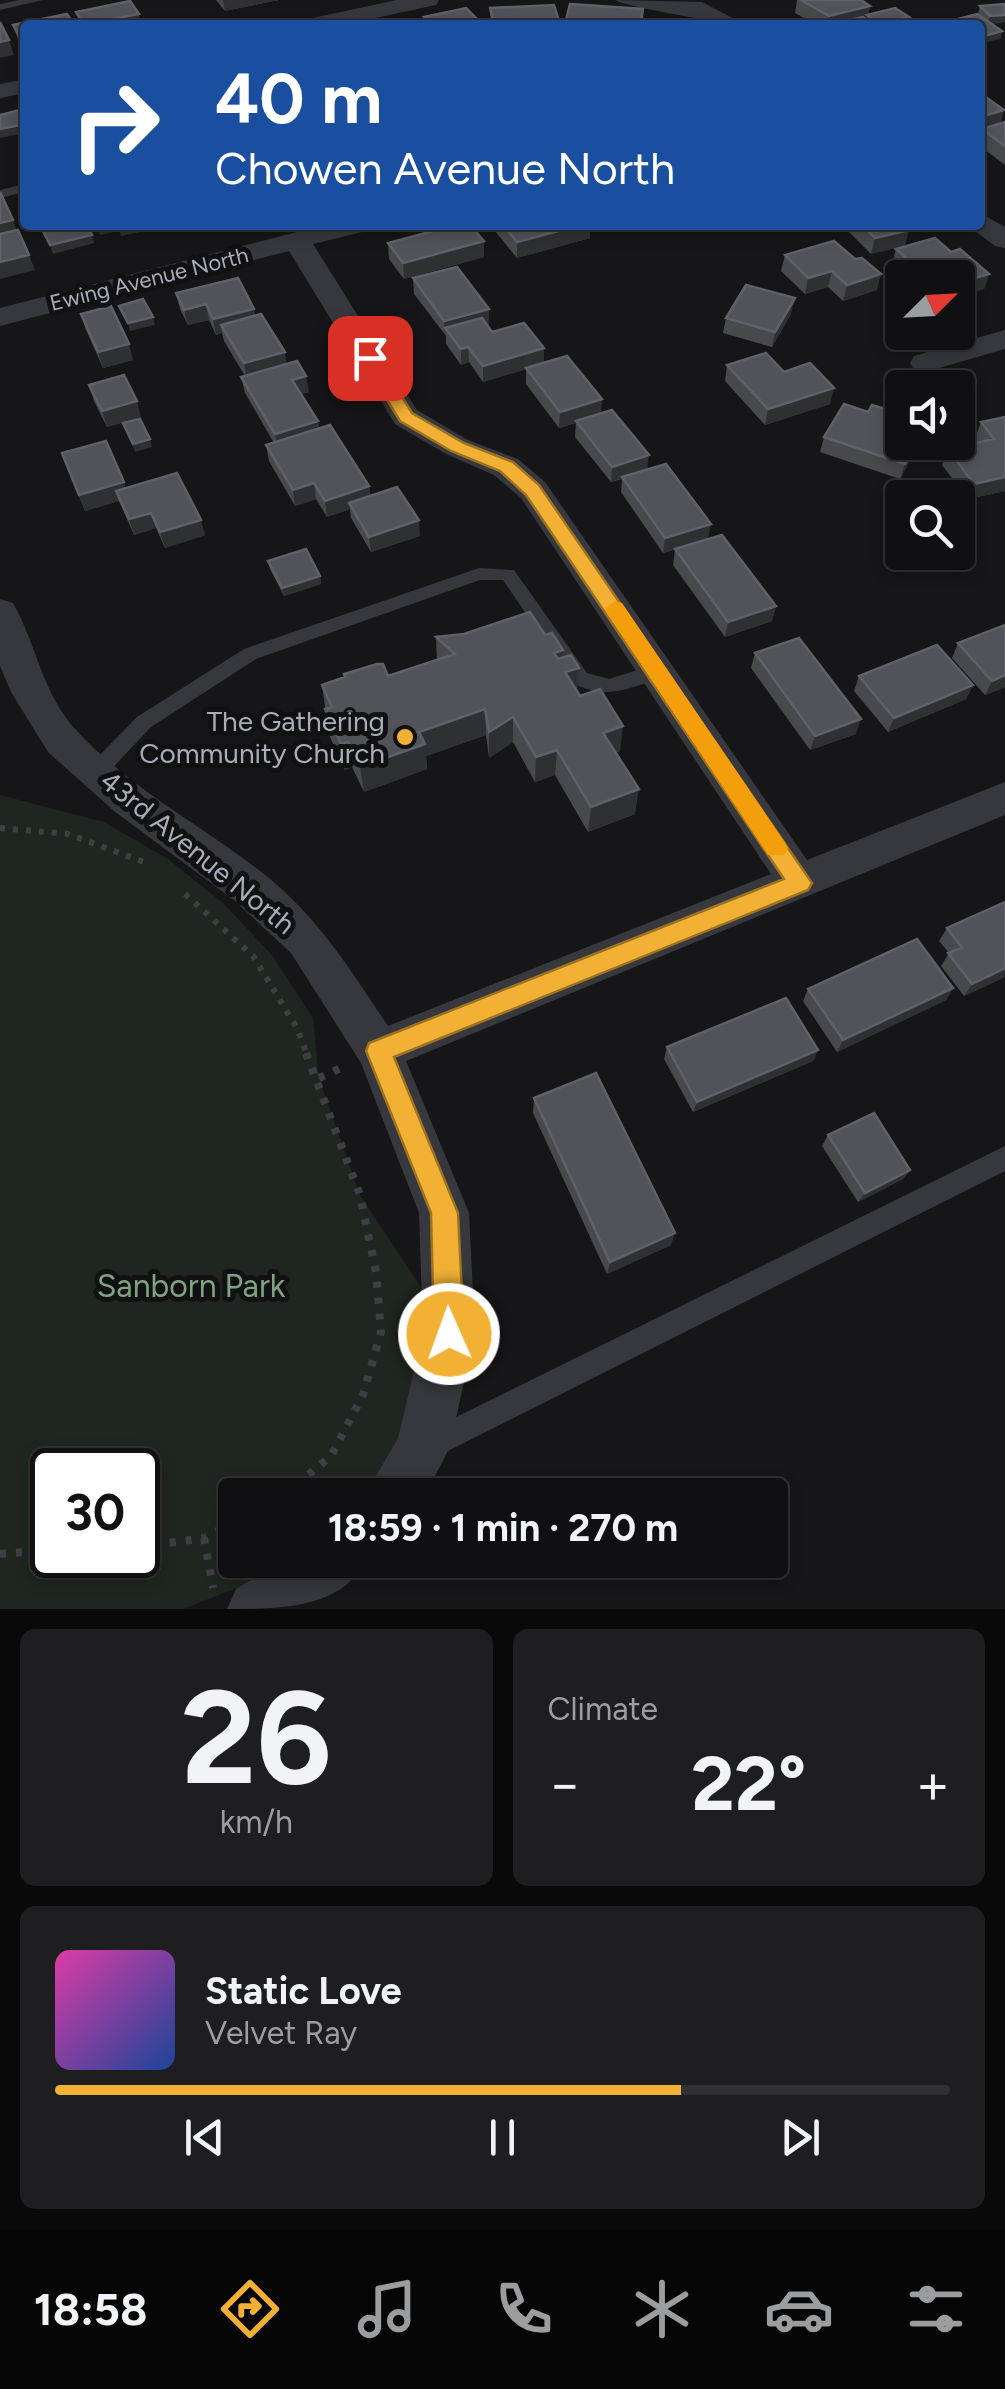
<!DOCTYPE html>
<meta charset="utf-8">
<style>
body{margin:0;font-family:Figtree,sans-serif;background:#1e1e20;color:#f1f3f6;height:100vh;display:flex;flex-direction:column;font-size:38px;white-space:nowrap}
*{box-sizing:border-box;margin:0}
p{font-size:32px;color:#9c9d9f}
.icon{flex:none;width:55px;height:55px;fill:none;stroke:currentColor;stroke-width:2;stroke-linecap:round;stroke-linejoin:round}
.map{position:relative;height:1609px;overflow:hidden}
.side{display:flex;flex-direction:column;gap:20px;padding:20px;background:#09090a;flex:1}
.side>*{flex:none}
.hud{position:absolute;left:20px;top:20px;width:965px;height:210px;border-radius:10px;box-shadow:0 5px 15px #0003,0 0 0 2px #303032;background:#1a4fa0;color:#fff;overflow:hidden}
.needle{width:65px;rotate:66deg}
.fabs{position:absolute;left:885px;top:260px;display:grid;gap:20px}
.fabs a{display:grid;place-items:center;width:90px;height:90px;border-radius:10px;background:#101012;box-shadow:0 5px 15px #0003,0 0 0 2px #303032;font-size:50px}
.speed{position:absolute;left:30px;top:1448px;display:flex;gap:20px;font-size:50px;font-weight:700;text-align:center}
.speed>*{display:grid;place-content:center;width:130px;height:130px;border-radius:50%;background:#101012;box-shadow:0 5px 15px #0003,0 0 0 2px #303032;line-height:1}
.speed .limit{border:5px solid #111;border-radius:15px;background:#fff;color:#111}
.pin{position:absolute;display:grid;place-items:center;width:85px;height:85px;color:#fff;margin:-42px;border-radius:20px;box-shadow:0 5px 15px #0006}
.me{position:absolute;width:110px;margin:-55px;rotate:358deg;stroke-linejoin:round;filter:drop-shadow(0 0 8px #0008)}
.turn{display:flex;align-items:center;gap:35px;height:210px;padding:0 30px;font-size:45px}
.turn .icon{width:130px;height:130px;stroke-width:2.5}
.turn b{display:block;font-size:70px;line-height:85px}
.big{font-size:75px;font-weight:700;line-height:1.1}
.side .tile{flex:1;display:flex;flex-direction:column;justify-content:center;gap:15px;min-width:0;padding:0 35px;border-radius:15px;background:#1e1e20}
.side .dial{align-items:center;gap:0}
.dial b{font-size:130px;line-height:1}
.song{display:flex;align-items:center;gap:30px}
.cover{width:120px;height:120px;border-radius:15px;background:linear-gradient(135deg,hsl(320 70% 55%),hsl(220 70% 35%))}
.played{height:10px;border-radius:5px;background:linear-gradient(90deg,#f2b134 70%,#303032 70%)}
.keys{display:flex;justify-content:space-around;direction:ltr}
.heat{display:flex;justify-content:space-between;align-items:center;font-size:55px;direction:ltr}
.side .tiles{flex:1;display:grid;gap:20px;grid-template-columns:1fr 1fr}
.tile:last-child{grid-column:span 2}
.trip{position:absolute;left:218px;top:1478px;width:570px;height:100px;border-radius:10px;background:#101012;box-shadow:0 5px 15px #0003,0 0 0 2px #303032;font-weight:700;line-height:100px;text-align:center}
.tabs{display:flex;height:160px;justify-content:space-around;align-items:center;background:#060607;color:#9c9d9f}
.tabs .icon{width:70px;height:70px}
.tabs .selected{color:#f2b134}
.tabs b{font-size:45px;color:#f1f3f6}
.map>svg:first-child{display:block}
.green{fill:#1e261f;fill-rule:evenodd}
.lines{fill:none;stroke-linecap:round;stroke-linejoin:round}
.path-far1{stroke:#3d3f44;stroke-width:6;stroke-dasharray:5 8;stroke-linecap:butt}
.path{stroke:#3d3f44;stroke-width:8;stroke-dasharray:6 10;stroke-linecap:butt}
.lane{fill:#37383d;fill-rule:evenodd}
.street{fill:#37383d;fill-rule:evenodd}
.wall{fill:#47494d}
.shaded-wall{fill:#2f3033}
.building{fill:#525359;stroke:#5f6168;stroke-width:2.5}
.route{fill:#f2b134;stroke:#9d7322;stroke-width:2.5}
.slow{fill:#f59e0b}
.poi-dot{fill:#f2b134;stroke:#111113;stroke-width:4}
.labels{text-anchor:middle;dominant-baseline:central;stroke-width:10;stroke-linejoin:round;paint-order:stroke}
.far-street-label{font-size:22px;fill:#a8adb8;stroke:#111113}
.poi-label{font-size:28px;fill:#a8adb8;stroke:#111113;text-anchor:end}
.street-label{font-size:28px;fill:#a8adb8;stroke:#111113}
.near-park-label{font-size:32px;fill:#7fa381;stroke:#111113}
</style>
<div class="map">
<svg width="1005" height="1609" viewBox="0 0 1005 1609">
<rect width="100%" height="100%" fill="#161618"/>
<path class="green" d="M0,795l104,27 64,37 55,44 49,52 41,63 6,60 41,117 69,104 8,66 -57,130h-145v65h59l-29,17 -82,32h-183zM52,1470h86v85h-86z"/>
<g class="lines">
<path class="path-far1" d="M0,828l68,6 76,28
M185,894l68,62 44,72 10,27"/>
<path class="path" d="M319,1078l22,-10
M284,1495l47,-39 32,-61 18,-63 -5,-60 -16,-77 -54,-142
M204,1538l9,50
M138,1547l66,-9 31,-16
M0,1554l52,-4"/>
<path class="lane" d="M19,0h24l-43,10v-6z
M728,16l6,3 -2,2 -34,4z
M25,184v8l-25,6v-8z
M479,568l35,2 73,103 22,6 48,-15 9,7 -2,5c-32,12 -59,25 -91,7l-70,-103h-23l-224,79 -105,68 -47,50h-14l-3,-6 3,-6 47,-48 107,-68z
M1005,1146v25l-567,285 -10,4 -10,-4 -4,-10 4,-10z"/>
<path class="street" d="M397,0h42l-3,5 -93,20h-43l3,-5z
M615,0l87,2 44,23c-15,0 -124,-19 -131,-25z
M25,79v14l-25,5v-14z
M980,213l25,14v21l-10,-2 -25,-19 10,-2z
M324,225h46l-4,6 -53,13 104,166 51,30 50,19 27,23 262,378 198,-78v33l-599,246 63,152 6,121 -26,115 -24,46h-60l33,-57 25,-104 -4,-121 -58,-150 -70,-110 -56,-52 -121,-90 -66,-59 -37,-60 -11,-26v-67l13,4c24,42 29,91 64,128 53,58 126,95 187,143 54,43 86,95 124,152l383,-152 -250,-376 -27,-23 -48,-21 -51,-30 -106,-173 -289,75v-18z
M1005,330v19l-80,23 -11,-2 -4,-7 4,-7z
M284,1560h82c-24,49 -87,49 -139,49l9,-20z"/>
</g>
<path class="wall" d="M216,0h63l-54,11z
M797,0h64l9,6 -2,9 41,2 -2,8h-91l-21,-12z
M980,6l25,16 -14,2 11,7 -2,8 -20,-14h-27l1,-5 27,-3 -3,-3z
M490,8l69,13v4h-68z
M643,9l-1,16h-76v-5z
M13,25h12v29l-7,-14z
M980,93l20,31 5,-2v43l-25,-19z
M494,225h125l-14,4 -3,-4 -12,3v10l-73,20 -23,-28z
M842,225h62l-33,29z
M484,241v16l-80,22 -15,-20 -1,-16z
M834,241l43,49 -34,11 -15,-14 -23,7 -24,-23 4,-16z
M896,249l55,3 38,22 -5,15 -26,-11h-51l-15,-14z
M413,278l76,31v15l-2,1 5,7 52,16v15l57,50 107,126 68,67 -4,15 -47,16 -52,-72 2,-16 25,-7 -37,11 -42,-61 1,-13 -11,3 -36,-45 1,-14 -17,5 -33,-44v-15l-43,13 -14,-20 -8,3 -15,-21v-8l-32,-42z
M176,293l79,23 32,48 22,28 -8,2 17,27 1,8 50,57 1,10 50,40 -49,16 -20,-34 -1,-9 -23,8 -11,-18 -21,7 -26,-45 -3,-16 8,-2 -29,-50 -4,-16 4,-1 -21,-35 -2,-8 -6,2 -7,-15 -21,5 -8,-16z
M81,314l52,46 -30,8 -17,-38z
M791,314l-19,33 -49,-14 3,-15z
M727,365l57,7 46,32 -65,21 -40,-44z
M89,385l52,32 -34,10 -13,-26z
M1005,417v74l-37,8 -26,-34 6,-16 30,-6 -3,-5 6,-16z
M824,437l78,5h18l-20,37 -80,-27z
M68,469l58,19 79,47 -40,13 -9,-20 -22,7 -15,-34 -34,10z
M268,561l52,15 1,8 -37,12 -14,-27z
M545,635l18,15v8l14,34 43,59 -4,2 19,61 -47,18 -33,-57 -20,7 -22,-40 -24,16 -3,-23 -60,21 1,13 -63,23 -12,-25 -7,3 -16,-35 -7,-50 22,-7v-4l44,2 49,-16 -1,-23z
M958,643l47,44 -20,8 -33,-37z
M755,653l101,81 -46,16 -59,-82z
M859,676l114,9 -7,14 -78,33 -34,-41z
M947,928l58,49 -41,19 -23,-30 8,-13 -10,-12z
M953,988l-7,12 -109,52 -34,-51 5,-12z
M667,1047l151,3 -5,11 -120,51 -29,-53z
M534,1098l137,147 -64,29 -74,-161z
M828,1135l82,35 -7,9 -45,23 -36,-56z"/>
<path class="shaded-wall" d="M223,0h56l-54,11z
M870,6l-4,15 -38,4 1,-9z
M139,14l2,11h-55z
M1005,15v7l-17,2 2,-8z
M909,17l-2,8h-27z
M1002,31l-2,8 -20,5v-7z
M25,38v16l-4,-15z
M9,40l5,15 -14,3v-16z
M1004,110l-4,16 -18,3 -2,2v-14z
M25,124v9l-25,5v-9z
M13,220l5,15 -18,5v-17z
M97,225h20l1,6 -18,4z
M118,225h40l1,3 -38,8z
M581,225h21l-12,3v10l-73,20v-16z
M909,230l-4,16 -34,8 4,-16z
M92,235l2,8 -41,11 -3,-9z
M484,241v16l-80,22 -1,-16z
M29,255l6,15 -35,9v-17z
M832,271l-4,16 -23,7 3,-16z
M881,274l-4,16 -34,11 4,-16z
M989,274l-5,15 -26,8v-14z
M795,298l-4,16 -19,33 3,-15z
M206,304l3,16 -21,5 -4,-15z
M254,309l3,16h-36l1,8 -6,2 -3,-16z
M489,309v15l-39,11 -5,-7v9l-1,-16z
M153,317l2,8 -25,6 -2,-8z
M129,344l4,16 -30,8 -5,-16z
M468,347l1,15 -8,3v-16z
M544,348v16l-61,18v-16z
M285,352l2,15 -40,12 -3,-16z
M306,376l3,16 -15,4 -2,-16z
M834,388l-4,16 -65,21 3,-16z
M602,399l-1,16 -42,13 1,-16z
M137,401l4,16 -34,10 -5,-16z
M318,421l2,16 -42,13 -3,-16z
M150,439l2,8 -17,5 -2,-8z
M916,442h4l-20,37 5,-15z
M649,455l-2,15 -36,12 1,-15z
M1005,477v14l-37,8 6,-15z
M124,482l5,16 -13,-7 3,10 -34,10 -6,-16z
M314,483l2,16 -21,7 -2,-16z
M369,486l2,16 -22,1 1,6 -23,8 -2,-16z
M151,513l5,15 -22,7 -5,-16z
M201,520l4,15 -40,13 -5,-16z
M419,520l1,16 -49,16 -2,-15z
M711,524l-3,15 -45,14 2,-15z
M320,576l1,8 -37,12 -2,-8z
M776,606l-4,15 -47,16 3,-15z
M563,650l-1,27 -8,-24z
M579,668l-2,26 -12,-22z
M1005,675v12l-20,8 7,-14z
M973,685l-7,14 -78,33 6,-14z
M485,709l1,26 -60,21 1,13 -63,23 -4,-25 59,-35z
M513,717v25l-24,16v-26z
M861,719l-5,15 -46,16 5,-14z
M623,726l-3,25 -19,7 2,-25z
M348,742l4,25 -7,3 -4,-26z
M557,750l-2,25 -20,7 1,-25z
M639,789l-4,25 -47,18 3,-25z
M1005,968v9l-41,19 8,-12z
M953,988l-7,12 -109,52 6,-12z
M818,1050l-5,11 -120,51 4,-10z
M910,1170l-7,9 -45,23 7,-9z
M675,1233l-4,12 -64,29 3,-12z"/>
<path class="building" d="M801,0h60l9,6 -41,10z
M130,1l9,13 -55,11 -8,-13z
M570,4l73,5 -2,13 -75,-2z
M1005,4v11l-15,1 -10,-10z
M554,5l5,16 -65,4 -4,-17z
M466,8l14,14 -15,3h-33l-8,-8z
M895,8l14,9 -29,7 -13,-9z
M67,14l7,11h-49v13l-4,1 -8,-14z
M977,14l25,17 -22,6v-12h-18l-8,-5z
M863,17l11,8h-37l-2,-2z
M408,20l5,5h-30z
M0,22l9,18 -9,2z
M980,93l24,17 -24,7z
M20,110l5,14 -25,5v-14z
M1005,122v24l-23,-17z
M0,192l13,28 -13,3z
M48,225h39l5,10 -42,10 -9,-18z
M456,225h14l14,16 -81,22 -15,-20z
M503,225h78l-64,17z
M862,225h42l5,5 -34,8z
M18,230l11,25 -29,7v-28z
M935,238l16,14 9,-3 29,25 -31,9v-5h-18l-3,-3 -9,2 -32,-28z
M834,241l21,18 7,-1 19,16 -34,11 -15,-14 -24,7 -23,-23z
M457,267l32,42 -45,12 -31,-43z
M238,278l16,31 -41,10 -7,-15 -22,6 -8,-17z
M746,285l49,13 -20,34 -49,-14z
M143,299l10,18 -25,6 -9,-17z
M111,306l18,38 -31,8 -17,-38z
M261,314l24,38 -41,11 -23,-38z
M482,318l10,14 32,-9 20,25 -61,18 -15,-19 -7,2 -16,-21z
M766,353l18,19 26,-9 24,25 -66,21 -41,-44z
M567,356l35,43 -42,13 -34,-44z
M297,361l9,15 -14,4 26,41 -43,13 -34,-57z
M124,375l13,26 -35,10 -13,-26z
M844,404l24,8 4,-7 30,9v28h14l-11,22 -81,-27z
M612,410l37,45 -37,12 -36,-46z
M1005,417v60l-31,7 -26,-35 46,-10 -13,-17z
M140,419l10,20 -17,5 -10,-21z
M330,425l39,61 -44,15 -11,-18 -21,7 -27,-45z
M106,441l18,41 -45,13 -17,-42z
M666,464l45,60 -46,14 -43,-61z
M177,473l24,47 -41,12 -9,-19 -22,6 -13,-28z
M397,487l22,33 -50,17 -20,-34z
M722,535l54,71 -48,16 -53,-73z
M306,549l14,27 -38,12 -14,-27z
M530,612l15,23 7,-2 11,17 -9,3 4,6 13,-4 8,13 -14,4 15,24 20,-7 23,37 -20,7 36,56 -48,18 -34,-57 -21,7 -23,-40 -24,15 -4,-23 -66,23 6,12 -65,23 -12,-25 -7,2 -16,-35 7,-2 -10,-22 23,-8 -1,-3 33,-10h6l5,12 67,-22 -19,-17 28,-3z
M1005,625v50l-13,6 -34,-38z
M799,638l62,81 -46,17 -60,-83z
M937,645l36,40 -79,33 -35,-42z
M1005,902v66l-33,16 -24,-31 14,-5 -15,-20z
M917,939l36,49 -110,52 -35,-51z
M786,998l32,52 -121,52 -30,-55z
M596,1073l79,160 -65,29 -76,-164z
M874,1113l36,57 -45,23 -37,-58z"/>
<path class="route" d="M370,353l6,2 36,58 52,30 49,19 26,23 273,398 -4,7 -414,167 64,156 6,121 -5,11 -10,4 -10,-4 -5,-11 -3,-121 -65,-162 3,-8 415,-164 -258,-384 -26,-24 -49,-20 -51,-30 -39,-63z"/>
<path class="slow" d="M615,601l7,2 162,238 4,7 -4,7h-16l-160,-241 -3,-5z"/>
<circle class="poi-dot" cx="405" cy="737" r="10"/>
<g class="labels">
<g class="far-street-label">
<text transform="translate(149 279) rotate(-14)">Ewing Avenue North</text>
</g>
<g class="poi-label">
<text x="385" y="721">The Gathering<tspan x="385" dy="32">Community Church</tspan></text>
</g>
<g class="street-label">
<text transform="translate(198 852) rotate(39)">43rd Avenue North</text>
</g>
<g class="near-park-label">
<text x="191" y="1286">Sanborn Park</text>
</g>
</g>
</svg>
<div class="fabs">
<a><svg class="needle" viewBox="-14 -14 28 28"><path d="M0-13l5 13h-10z" fill="#e53935"/><path d="M0 13l5-13h-10z" fill="#9c9d9f"/></svg></a>
<a><svg class="icon" aria-label="sound" viewBox="0 0 24 24"><path d="M4 9h4l5-4v14l-5-4H4zM17 9q2 3 0 6"/></svg></a>
<a><svg class="icon" aria-label="search" viewBox="0 0 24 24"><circle cx="10" cy="10" r="6"/><path d="M15 15l6 6"/></svg></a>
</div>
<div class="speed"><div class="limit">30</div></div>
<div class="pin" style="left:370px;top:358px;background:#d93025"><svg class="icon" aria-label="arrive" viewBox="0 0 24 24"><path d="M6 21V4h12l-3 4 3 4H6"/></svg></div>
<svg class="me" style="left:449px;top:1334px" viewBox="-20 -20 40 40"><circle r="17" fill="#f2b134" stroke="#fff" stroke-width="3"/><path d="M0-11L8 9 0 5-8 9z" fill="#fff"/></svg>
<div class="trip">18:59 · 1 min · 270 m</div>
<div class="hud">
<div class="turn"><svg class="icon" aria-label="right" viewBox="0 0 24 24"><path d="M7 20v-9h11M14 6l5 5-5 5"/></svg><div><b>40 m</b>Chowen Avenue North</div></div>
</div>
</div>
<section class="side">
<div class="tiles">
<div class="tile dial"><b>26</b><p>km/h</p></div>
<div class="tile"><p>Climate</p>
<div class="heat"><a>−</a><b class="big">22°</b><a>+</a></div>
</div>
<div class="tile">
<div class="song"><i class="cover"></i><div><b>Static Love</b><p>Velvet Ray</p></div></div>
<div class="played"></div>
<div class="keys"><svg class="icon" aria-label="previous" viewBox="0 0 24 24"><path d="M18 5L8 12l10 7zM5 5v14"/></svg><svg class="icon" aria-label="pause" viewBox="0 0 24 24"><path d="M8 5v14M16 5v14"/></svg><svg class="icon" aria-label="next" viewBox="0 0 24 24"><path d="M6 5l10 7-10 7zM19 5v14"/></svg></div>
</div>
</div>
</section>
<nav class="tabs">
<b>18:58</b>
<svg class="icon selected" aria-label="directions" viewBox="0 0 24 24"><path d="M12 3l9 9-9 9-9-9zM9 14v-3h6M13 9l2 2-2 2"/></svg>
<svg class="icon" aria-label="music" viewBox="0 0 24 24"><path d="M9 18V5l10-2v13"/><circle cx="6" cy="18" r="3"/><circle cx="16" cy="16" r="3"/></svg>
<svg class="icon" aria-label="phone" viewBox="0 0 24 24"><path d="M5 4h4l2 5-3 2q2 4 5 5l2-3 5 2v4C11 20 4 13 5 4z"/></svg>
<svg class="icon" aria-label="climate" viewBox="0 0 24 24"><path d="M12 3v18M4 7l16 10M4 17L20 7"/></svg>
<svg class="icon" aria-label="car" viewBox="0 0 24 24"><path d="M5 17H2v-5l4-1 3-4h7l3 4 3 1v5h-3M9 17h6M6 11h13"/><circle cx="7" cy="17" r="2"/><circle cx="17" cy="17" r="2"/></svg>
<svg class="icon" aria-label="filters" viewBox="0 0 24 24"><path d="M4 7h16M4 17h16"/><circle cx="9" cy="7" r="2"/><circle cx="15" cy="17" r="2"/></svg>
</nav>
